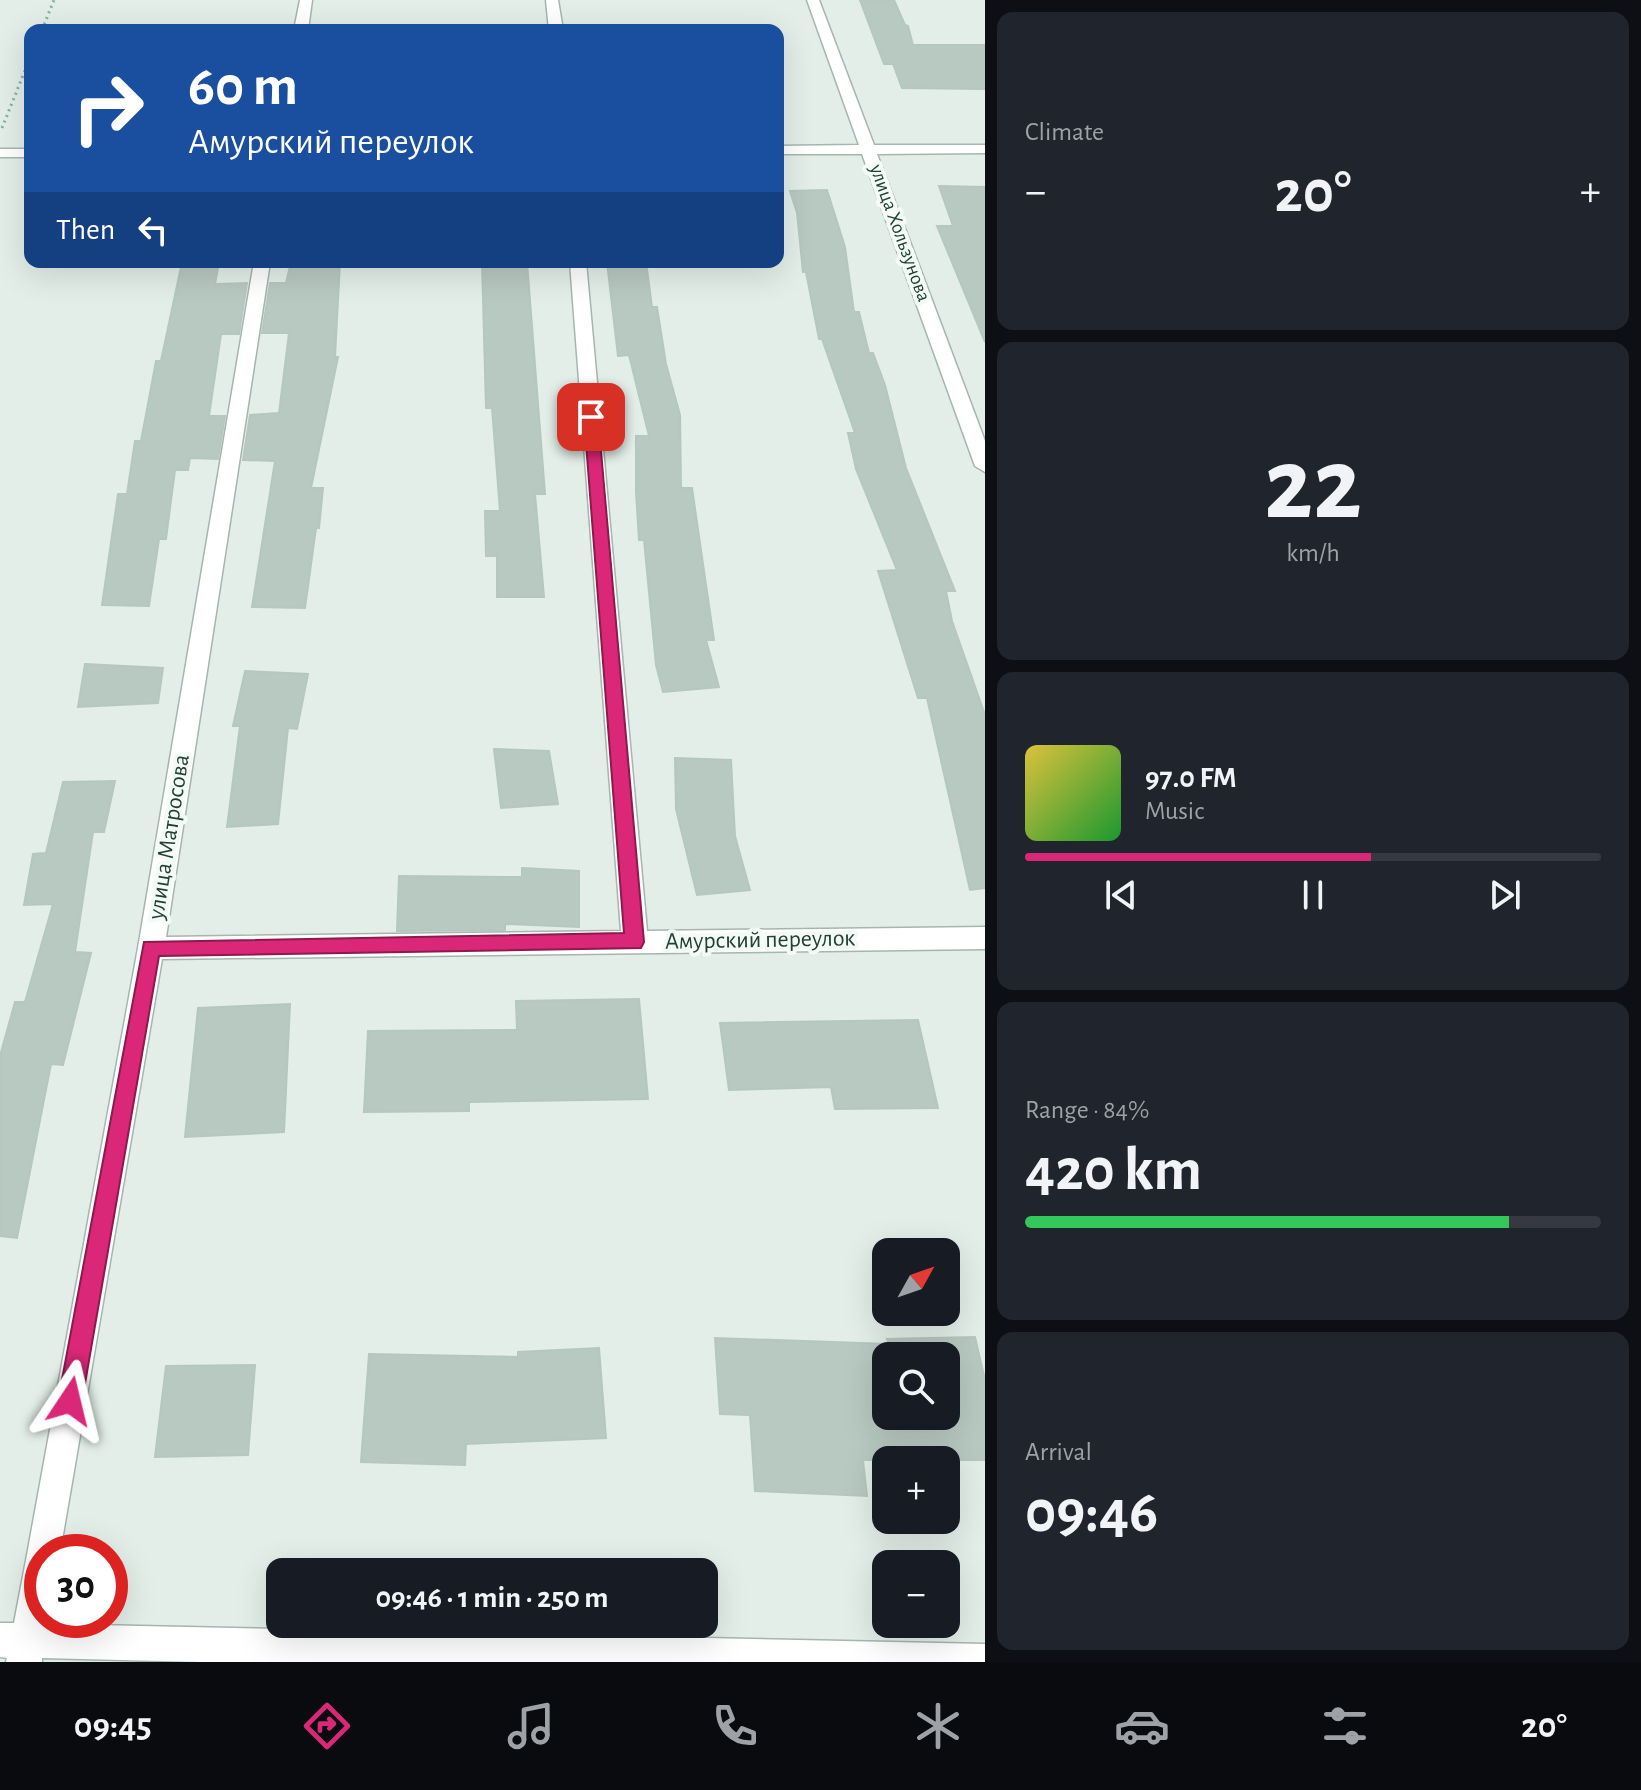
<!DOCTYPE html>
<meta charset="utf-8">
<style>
body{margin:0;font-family:"Alegreya Sans",sans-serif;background:#20242c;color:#f1f3f6;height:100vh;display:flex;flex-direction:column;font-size:30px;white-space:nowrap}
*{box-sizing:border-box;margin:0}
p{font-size:26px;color:#9ea1a6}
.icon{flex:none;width:44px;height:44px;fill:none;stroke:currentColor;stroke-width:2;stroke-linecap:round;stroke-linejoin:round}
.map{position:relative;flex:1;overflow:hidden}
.details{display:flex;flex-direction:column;gap:12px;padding:12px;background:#0d0f14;width:656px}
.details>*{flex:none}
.banner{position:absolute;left:24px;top:24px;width:760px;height:244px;border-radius:16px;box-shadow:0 8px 32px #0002;background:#1a4fa0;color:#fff;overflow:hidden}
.needle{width:52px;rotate:50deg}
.tools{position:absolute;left:872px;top:1238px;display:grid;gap:16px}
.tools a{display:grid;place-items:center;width:88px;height:88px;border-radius:16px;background:#171b24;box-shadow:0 8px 32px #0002;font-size:40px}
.speed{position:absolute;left:24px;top:1534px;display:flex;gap:16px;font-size:40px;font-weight:700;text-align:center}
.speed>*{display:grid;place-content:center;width:104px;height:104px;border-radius:50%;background:#171b24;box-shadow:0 8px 32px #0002;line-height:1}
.speed .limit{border:12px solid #d22;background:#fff;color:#111}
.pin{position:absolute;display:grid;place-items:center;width:68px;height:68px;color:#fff;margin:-34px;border-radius:16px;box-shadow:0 4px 12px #0006}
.me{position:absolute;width:88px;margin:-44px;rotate:10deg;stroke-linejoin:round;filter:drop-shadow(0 0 6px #0008)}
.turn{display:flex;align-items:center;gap:28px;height:168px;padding:0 32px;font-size:36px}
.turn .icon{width:104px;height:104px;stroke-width:2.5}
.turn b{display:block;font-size:56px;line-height:68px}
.then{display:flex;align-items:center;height:76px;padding:0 32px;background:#0003;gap:16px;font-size:30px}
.big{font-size:60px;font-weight:600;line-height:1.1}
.details .widget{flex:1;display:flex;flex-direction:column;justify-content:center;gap:12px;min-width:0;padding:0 28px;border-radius:16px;background:#20242c}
.details .dial{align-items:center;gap:0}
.dial b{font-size:104px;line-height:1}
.song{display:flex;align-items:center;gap:24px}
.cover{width:96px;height:96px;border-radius:12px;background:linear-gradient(135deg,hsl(50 70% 55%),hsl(130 70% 35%))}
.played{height:8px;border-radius:4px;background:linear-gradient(90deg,#db2777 60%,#363941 60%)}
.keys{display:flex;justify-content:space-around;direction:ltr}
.heat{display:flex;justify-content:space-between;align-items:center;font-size:44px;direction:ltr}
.charge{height:12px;border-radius:6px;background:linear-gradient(90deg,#34c759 84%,#363941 0)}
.trip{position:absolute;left:266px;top:1558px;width:452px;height:80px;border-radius:16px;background:#171b24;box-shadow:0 8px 32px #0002;font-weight:600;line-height:80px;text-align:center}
.tabs{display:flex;height:128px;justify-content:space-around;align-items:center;background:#090b0e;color:#9ea1a6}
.tabs .icon{width:56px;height:56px}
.tabs .active{color:#db2777}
.tabs b{font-size:36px;color:#f1f3f6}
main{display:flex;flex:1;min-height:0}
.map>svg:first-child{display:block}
.building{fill:#b8c9c1;stroke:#b4c8bf;stroke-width:2;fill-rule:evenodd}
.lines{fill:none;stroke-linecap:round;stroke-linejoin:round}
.minor-casing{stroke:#a5b6af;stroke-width:3}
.path{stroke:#81b4a1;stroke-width:3;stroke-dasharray:2 4;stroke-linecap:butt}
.minor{fill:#fff;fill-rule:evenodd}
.route{fill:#db2777;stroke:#8e194d;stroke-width:2}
.labels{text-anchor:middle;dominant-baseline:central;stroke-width:8;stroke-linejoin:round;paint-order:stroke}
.far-street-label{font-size:20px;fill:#214036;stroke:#f4faf6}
.street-label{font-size:24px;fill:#214036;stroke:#f4faf6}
</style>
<main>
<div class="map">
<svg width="985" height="1662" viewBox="0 0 985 1662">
<rect width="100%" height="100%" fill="#e3eee8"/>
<path class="building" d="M860,0h34l11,25 3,1 5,19h72v44l-83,-1 -9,-24h-9z
M939,186l46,1v155l-48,-116h16z
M827,190l18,57 9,65h5l10,41h4l12,32 21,83 49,123h-9l6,30 33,94v173l-15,2 -43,-192h-9l-40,-127 19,-1 -41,-101 -8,-36h7l-33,-94h-3l-13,-67h-3l-6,-59 -7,-22z
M182,262h37l-4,22 32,-1 -8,51h-18l-12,82h16l-7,43 -28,-1 -2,12h-13l-9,69h-7l-10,67 -47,-1 16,-111h9l8,-53h6l15,-80h5z
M291,262h49l-5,95h3l-27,131h12l-4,40h-3l-11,80 -53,-1 23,-146 -32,-1 7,-45 29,-2 10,-80h-27l8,-50h16z
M482,262h45l18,232h-10l9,103h-47v-41h-11l-1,-45h15l-8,-103h-6z
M607,262h39l6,45h5l9,57 14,51 1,73h11l22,152h-8l13,47 -56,5 -7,-27 -12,-125h-5l-3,-48v-56h13l-20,-81 -11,1z
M85,664l78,4 -5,35 -80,4z
M245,671l63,3 -11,55 -9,-1 -10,96 -51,3 13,-101h-7z
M494,749l55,2 9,53 -57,4z
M675,758l56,2 4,76 15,54 -53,5 -21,-86z
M115,781l-11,51h-11l-18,120 16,1 -28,112 -12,-1 -34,174 -17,-2v-180l15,-54h10l28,-98 -29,1 9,-51 13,-1 17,-71z
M522,868l57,3v56l-74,-3v6l-108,1 2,-55 123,1z
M639,999l9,100 -179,3v9l-105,1 4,-81 149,-1 -1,-29z
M290,1004l-6,128 -99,5 13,-129z
M918,1020l20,88 -103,1 -4,-22 -102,3 -9,-67z
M975,1337l10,43v80h-122l4,36 -112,-5 -5,-76 -30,-1 -5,-76 174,6 -2,-5zM886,1356h60v60h-60z
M599,1348l7,90 -140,6 -1,21 -104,-3 8,-108 149,3v-5z
M255,1365l-7,90 -93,2 11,-91z"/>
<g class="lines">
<defs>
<path id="minor" d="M300,0h12l-4,30h-14z
M546,0h12l5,30h-14z
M807,0h12l55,145h111v8l-108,1 108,287v31l-10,-6 -113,-312h-84v-8l81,-1z
M0,149h30v8h-30z
M254,262h16l-104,675 455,-6 -51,-669h16l61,669 338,-4v22l-823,10 -102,593h-18v68h7l-1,4 937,20v18h-784l-159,-4v4h-36l1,-4 -7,-1v-34h14l13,-68 111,-607z"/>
</defs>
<use href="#minor" class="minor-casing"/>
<path class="path" d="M42,30l12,-30
M2,128l28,-70"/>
<use href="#minor" class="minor"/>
</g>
<path class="route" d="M591,412l7,5 46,525 -3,6 -482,8 -77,445 -3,9 -9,3 -8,-3 -4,-9 86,-459 480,-9 -40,-516z"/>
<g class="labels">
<g class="far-street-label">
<text transform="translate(900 233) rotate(70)">улица Хользунова</text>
</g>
<g class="street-label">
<text transform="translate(169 837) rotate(-81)">улица Матросова</text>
<text transform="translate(760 940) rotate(-1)">Амурский переулок</text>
</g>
</g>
</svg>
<div class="tools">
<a><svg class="needle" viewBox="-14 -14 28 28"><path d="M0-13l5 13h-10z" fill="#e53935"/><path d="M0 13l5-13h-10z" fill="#9ea1a6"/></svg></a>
<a><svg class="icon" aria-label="search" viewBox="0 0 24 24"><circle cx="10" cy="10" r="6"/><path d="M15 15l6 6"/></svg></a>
<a>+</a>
<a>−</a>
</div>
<div class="speed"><div class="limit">30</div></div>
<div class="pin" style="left:591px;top:417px;background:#d93025"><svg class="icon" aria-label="arrive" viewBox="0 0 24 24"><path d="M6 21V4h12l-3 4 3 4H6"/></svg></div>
<svg class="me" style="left:70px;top:1401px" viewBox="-20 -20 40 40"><path d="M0-17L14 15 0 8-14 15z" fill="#db2777" stroke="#fff" stroke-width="4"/></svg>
<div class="trip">09:46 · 1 min · 250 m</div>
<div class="banner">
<div class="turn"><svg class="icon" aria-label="right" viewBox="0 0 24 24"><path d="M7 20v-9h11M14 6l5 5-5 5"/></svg><div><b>60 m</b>Амурский переулок</div></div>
<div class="then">Then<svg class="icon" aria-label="left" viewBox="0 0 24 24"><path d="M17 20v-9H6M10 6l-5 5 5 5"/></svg></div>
</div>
</div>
<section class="details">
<div class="widget"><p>Climate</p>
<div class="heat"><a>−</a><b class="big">20°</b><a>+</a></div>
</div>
<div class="widget dial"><b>22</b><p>km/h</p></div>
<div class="widget">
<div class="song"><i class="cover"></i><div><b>97.0 FM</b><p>Music</p></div></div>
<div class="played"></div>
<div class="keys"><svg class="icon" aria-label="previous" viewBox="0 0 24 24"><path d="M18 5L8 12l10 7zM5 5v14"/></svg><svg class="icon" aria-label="pause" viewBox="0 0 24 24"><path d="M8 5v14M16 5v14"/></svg><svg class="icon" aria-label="next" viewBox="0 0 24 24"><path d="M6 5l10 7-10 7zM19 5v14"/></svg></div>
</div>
<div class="widget"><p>Range · 84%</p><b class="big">420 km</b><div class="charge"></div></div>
<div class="widget"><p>Arrival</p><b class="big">09:46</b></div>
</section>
</main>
<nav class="tabs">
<b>09:45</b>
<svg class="icon active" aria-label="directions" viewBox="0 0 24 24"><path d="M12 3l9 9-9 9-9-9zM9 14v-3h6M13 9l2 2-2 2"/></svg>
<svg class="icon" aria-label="music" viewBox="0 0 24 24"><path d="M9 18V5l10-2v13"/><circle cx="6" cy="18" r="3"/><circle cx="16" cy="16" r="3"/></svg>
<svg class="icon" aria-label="phone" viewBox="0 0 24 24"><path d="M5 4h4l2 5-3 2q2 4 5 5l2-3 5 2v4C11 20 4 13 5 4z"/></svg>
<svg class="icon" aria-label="climate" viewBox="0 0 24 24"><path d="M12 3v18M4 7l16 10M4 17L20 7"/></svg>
<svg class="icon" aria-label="car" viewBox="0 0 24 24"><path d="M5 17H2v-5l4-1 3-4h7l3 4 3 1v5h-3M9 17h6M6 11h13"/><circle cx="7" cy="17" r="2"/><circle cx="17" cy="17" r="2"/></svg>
<svg class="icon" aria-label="filters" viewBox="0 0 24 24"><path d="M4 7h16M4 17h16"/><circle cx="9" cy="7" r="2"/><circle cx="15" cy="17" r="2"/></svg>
<b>20°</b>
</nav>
